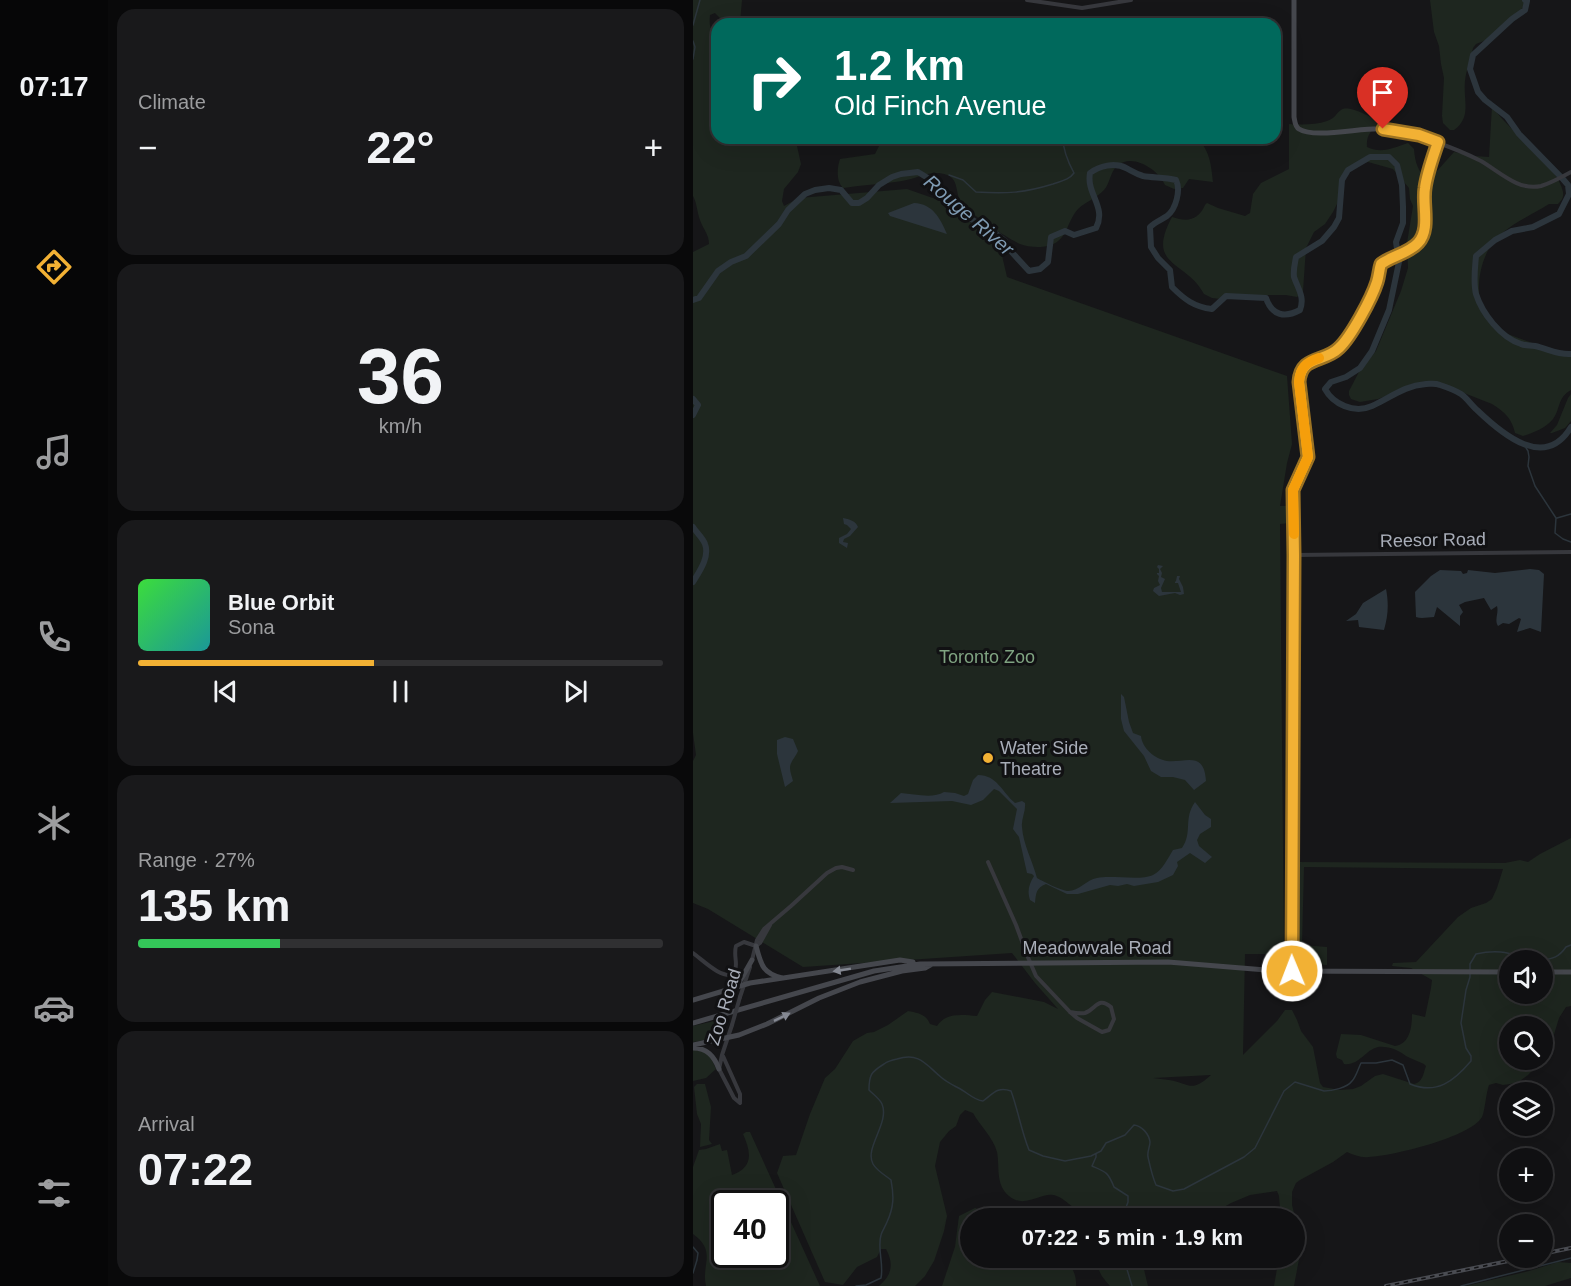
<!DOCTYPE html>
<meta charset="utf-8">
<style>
body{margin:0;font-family:Arial,sans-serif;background:#19191b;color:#f1f3f6;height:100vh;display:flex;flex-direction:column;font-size:22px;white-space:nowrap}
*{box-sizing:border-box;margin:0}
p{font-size:20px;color:#9c9d9f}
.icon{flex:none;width:33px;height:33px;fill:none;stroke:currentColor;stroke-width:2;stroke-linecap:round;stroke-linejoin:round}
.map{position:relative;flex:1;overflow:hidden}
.drawer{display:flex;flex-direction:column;gap:9px;padding:9px;background:#09090a;width:585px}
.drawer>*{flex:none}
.guide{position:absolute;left:18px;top:18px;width:570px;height:126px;border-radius:18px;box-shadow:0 6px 24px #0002,0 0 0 2px #303032;background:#00695c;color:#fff;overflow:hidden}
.fabs{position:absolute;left:806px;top:950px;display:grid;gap:12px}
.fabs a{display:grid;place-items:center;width:54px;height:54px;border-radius:50%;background:#101012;box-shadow:0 6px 24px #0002,0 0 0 2px #303032;font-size:30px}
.speed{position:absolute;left:18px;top:1190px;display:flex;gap:12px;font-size:30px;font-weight:700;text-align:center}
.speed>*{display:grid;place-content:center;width:78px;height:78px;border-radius:50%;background:#101012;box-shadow:0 6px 24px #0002,0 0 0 2px #303032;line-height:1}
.speed .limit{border:3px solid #111;border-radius:9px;background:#fff;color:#111}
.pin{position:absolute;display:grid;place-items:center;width:51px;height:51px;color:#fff;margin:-62px -26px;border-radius:50% 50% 50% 0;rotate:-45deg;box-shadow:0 0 6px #0007}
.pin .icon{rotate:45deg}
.me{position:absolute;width:66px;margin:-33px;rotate:359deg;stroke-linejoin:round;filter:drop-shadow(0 0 4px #0008)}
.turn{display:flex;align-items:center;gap:21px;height:126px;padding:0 24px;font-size:27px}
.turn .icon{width:78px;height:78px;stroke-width:2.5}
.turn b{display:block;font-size:42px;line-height:51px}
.big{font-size:45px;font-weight:800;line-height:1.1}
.drawer .tile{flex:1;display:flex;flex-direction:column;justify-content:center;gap:9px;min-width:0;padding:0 21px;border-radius:18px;background:#19191b}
.drawer .dial{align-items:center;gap:0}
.dial b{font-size:78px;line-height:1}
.song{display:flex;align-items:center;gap:18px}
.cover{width:72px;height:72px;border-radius:9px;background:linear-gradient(135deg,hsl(120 70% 55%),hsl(180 70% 35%))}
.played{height:6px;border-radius:3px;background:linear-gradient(90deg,#f2b134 45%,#303032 45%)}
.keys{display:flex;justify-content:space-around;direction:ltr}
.heat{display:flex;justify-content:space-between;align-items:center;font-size:33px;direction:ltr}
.charge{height:9px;border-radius:4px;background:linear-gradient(90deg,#34c759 27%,#303032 0)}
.trip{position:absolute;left:267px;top:1208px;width:345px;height:60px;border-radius:30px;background:#101012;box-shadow:0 6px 24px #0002,0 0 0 2px #303032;font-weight:800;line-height:60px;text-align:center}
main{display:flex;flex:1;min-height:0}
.tab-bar{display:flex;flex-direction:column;width:108px;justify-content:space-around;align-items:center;background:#060607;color:#9c9d9f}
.tab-bar .icon{width:42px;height:42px}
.tab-bar .active{color:#f2b134}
.tab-bar b{font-size:27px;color:#f1f3f6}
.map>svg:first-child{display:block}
.green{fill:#1e261f;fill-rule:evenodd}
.water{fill:#2c353c}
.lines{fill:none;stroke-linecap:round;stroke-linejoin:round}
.stream{stroke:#2c353c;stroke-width:1.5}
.river{stroke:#2c353c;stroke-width:6}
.street{stroke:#37383d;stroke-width:4}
.secondary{stroke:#45474d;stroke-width:5}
.rail-casing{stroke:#4a4c52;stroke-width:4}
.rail{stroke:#111113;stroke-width:1.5;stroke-dasharray:4.5;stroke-linecap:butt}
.street-bridge{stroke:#37383d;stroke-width:4}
.oneway{fill:#858993}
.route-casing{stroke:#9d7322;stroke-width:15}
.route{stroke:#f2b134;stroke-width:10}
.slow{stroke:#f59e0b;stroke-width:10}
.poi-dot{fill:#f2b134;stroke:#111113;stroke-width:2}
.labels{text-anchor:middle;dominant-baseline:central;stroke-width:6;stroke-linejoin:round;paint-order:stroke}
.street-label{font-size:18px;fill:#a8adb8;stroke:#111113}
.park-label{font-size:18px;fill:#7fa381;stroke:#111113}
.poi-label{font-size:18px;fill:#a8adb8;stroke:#111113;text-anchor:start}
.water-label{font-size:20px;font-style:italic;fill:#7f9bb3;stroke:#111113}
</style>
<main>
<nav class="tab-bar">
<b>07:17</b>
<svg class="icon active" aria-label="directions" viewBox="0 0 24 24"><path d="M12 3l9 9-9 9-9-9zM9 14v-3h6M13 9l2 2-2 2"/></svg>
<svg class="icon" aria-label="music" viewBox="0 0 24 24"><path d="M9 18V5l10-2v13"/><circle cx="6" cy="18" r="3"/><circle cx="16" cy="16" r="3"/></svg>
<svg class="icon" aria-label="phone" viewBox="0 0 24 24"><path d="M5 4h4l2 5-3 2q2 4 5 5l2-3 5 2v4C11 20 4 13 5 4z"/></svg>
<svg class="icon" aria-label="climate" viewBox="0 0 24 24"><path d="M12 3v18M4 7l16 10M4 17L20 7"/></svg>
<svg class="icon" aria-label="car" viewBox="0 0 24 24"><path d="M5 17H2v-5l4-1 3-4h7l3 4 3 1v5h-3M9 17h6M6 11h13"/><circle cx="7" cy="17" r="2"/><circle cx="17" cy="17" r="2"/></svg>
<svg class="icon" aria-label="filters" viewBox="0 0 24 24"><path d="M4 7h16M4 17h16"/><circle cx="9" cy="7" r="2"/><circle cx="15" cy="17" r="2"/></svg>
</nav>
<section class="drawer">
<div class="tile"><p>Climate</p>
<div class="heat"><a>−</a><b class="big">22°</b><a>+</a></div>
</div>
<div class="tile dial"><b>36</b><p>km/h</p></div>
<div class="tile">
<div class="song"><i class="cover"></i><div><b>Blue Orbit</b><p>Sona</p></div></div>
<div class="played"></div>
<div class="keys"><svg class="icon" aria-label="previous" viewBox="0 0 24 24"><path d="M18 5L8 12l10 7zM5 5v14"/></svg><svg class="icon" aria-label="pause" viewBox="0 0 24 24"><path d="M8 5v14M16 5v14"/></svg><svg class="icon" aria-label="next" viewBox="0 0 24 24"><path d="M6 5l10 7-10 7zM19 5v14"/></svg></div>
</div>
<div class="tile"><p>Range · 27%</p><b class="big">135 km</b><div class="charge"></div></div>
<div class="tile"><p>Arrival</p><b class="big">07:22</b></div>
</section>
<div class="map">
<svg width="878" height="1286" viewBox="0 0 878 1286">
<rect width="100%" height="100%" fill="#161618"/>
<path class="green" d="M0,0h49l-2,22 -17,-1 -8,-8 -5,2c-1,10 0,16 7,23v100h48l27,4 5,4 4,18 -3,8 -14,17 -2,12 2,5 15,-8 108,-9 40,14 53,44 7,30 280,99 5,68 -5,19 -7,43h9v17l-9,1 4,430h-39l-2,101 34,-34 8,-11h7l5,10 4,11 12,16 7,36 3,4 17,3 13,-1 8,-3 14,-10 8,-2 31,10c9,-2 9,-10 12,-18l-2,-2c-6,-3 -13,-5 -18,-8 -8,-6 -17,-10 -28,-9 -13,3 -19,19 -34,17l-2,-4 -5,-2 -1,-4 5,-20 20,1 34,11c15,-2 17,-19 17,-32l13,3 6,-29 1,-8 -21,-12 -19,-2 1,-3 23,-1 42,-45 13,-9 15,-5 6,-4 5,-11 6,-19 -199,-2 -2,78 25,2v18l-31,-1 -1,-102 210,1 15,-3 8,2 12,-8 31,-16v168l-5,1 -7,11 -11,36 -20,21 -11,8 -14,2 -7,-2 -7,2c-3,8 -4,26 -7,32 -11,20 -90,39 -113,40 -8,1 -15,-2 -22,-5l-14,10 -33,18 -4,3 -4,9v13l4,16 3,38 -5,27h-20l5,-29h16v-39h-14l-2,-22 -2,-5 -27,4 -19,8 -26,15h-121l-1,-2c-7,-6 -21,-20 -30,-21 -13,-2 -29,14 -44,1 -14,-12 -9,-29 -12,-44 -4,-15 -17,-26 -24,-39l-8,-3 -5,5 -4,11 -7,5 -9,11 -5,24 12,50 -3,15 -10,30 -9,15 -10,10h-36c13,-11 15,-22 7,-37h-5l-4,8 -20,10 -14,18 -18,-3 -48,-109 6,-17 13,-1 14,-41 15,-36 10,-9 18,-28 14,-8 7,-1 14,-7 20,-14c10,2 18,3 22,13l7,2c9,-14 26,-11 40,-10l8,-16 7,-8 52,10 14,7 -23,-26 -23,-30 -209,14 -95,-58 -15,-6v-142l3,-6 -3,-22v-481l16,-8c0,-10 -6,-15 -9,-24 -3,-8 -3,-17 -7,-24zM816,960h33v33h-33zM816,1026h33v33h-33zM518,1075c-20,18 -20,9 -42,5 -5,-1 -11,-1 -16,-2z
M737,0h98l-7,10 -18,14 -14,15 -13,5 -3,4c-2,11 -7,22 -8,33 -2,20 7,36 -11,49h-4l-7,-7 -1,-7 2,-38 -3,-14 -2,-18 -5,-14z
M799,106c16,25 66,59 71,86 1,6 -2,9 -5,12h-9c-16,10 -34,18 -48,30 -20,16 -29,57 -16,80 5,9 12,14 20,19l66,24v33c-14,8 -10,18 -18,29 -7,9 -20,14 -30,17l-8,-3c-3,-14 -10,-21 -23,-29l-56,-22 -19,2 -39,15 -18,3 -9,-3 -2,-4v-4l11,-21 16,-19 25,-60 7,-23 -1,-25 6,-37 -3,-7 -1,-11 -16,-19 -25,-7 -16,5 -6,4 -8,31 -5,10 -8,12 -11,8 -8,16 -3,43 -6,6 -11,-2h-18l-47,4 -9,-1 -8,-4c-18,-34 -59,-27 -32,-77 15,5 26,4 33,-12l2,-2 11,5 27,8 5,-3 3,-19 8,-11 28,-14v-45c11,1 27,1 38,-3 9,-3 8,-7 14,-11 8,-6 32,8 39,13 -9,8 -14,12 -13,24 15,7 26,1 41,-4l6,6c1,14 4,22 14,32l26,-29 20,4 15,1z
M206,138h299c12,15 13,25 15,44l-24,-3 -6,9 -9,1 -9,-4c-6,-15 -33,-33 -48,-19 -7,6 -7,18 -13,24 -7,8 -19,12 -26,19 -12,13 -10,33 -31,37 -7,2 -20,1 -27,-2 -11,-5 -54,-32 -59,-42 -6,-9 -2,-23 -14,-27 -17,-6 -29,4 -45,6 -19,3 -39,4 -59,7 -7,-7 -6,-20 -3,-29l35,-5 5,-10z
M878,394v27l-6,7 -13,5h-2l7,-8 11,-27z
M34,1018l-6,20 -28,4v-16z
M0,1049l16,5 7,15 -10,9 -13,3z
M4,1084h8l6,23 -2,33 3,4 -12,3 1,-23 -4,-10 -3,-27z
M53,1132h4l70,154h-114c-5,-21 11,-35 -13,-52v-67l6,-17 7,-1 14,-5 2,7 5,-1 5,25c22,-8 19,-23 11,-41zM32,1203h50v51h-50z
M282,1208l27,10h-31v39h94c6,8 12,18 11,29h-134l13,-39 4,-31z
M402,1257h46l7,29h-38c-10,-11 -11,-14 -15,-29z
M865,1262l13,1v15l-26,8h-79l63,-15z"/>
<path class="water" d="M221,203c19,1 26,15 33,31l-57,-18 -2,-3z
M150,518c6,1 13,3 15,9l-8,9 -6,3 -1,3 5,1 -1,5 -8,-5v-5l8,-4 4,-5 -4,-4 -3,-1z
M465,565l5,1 -3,3 2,4 -1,4 4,2 -4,9 1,4h19l-3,-9h-3v-1l1,-1 1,-5h3l-1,3 4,8 1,7 -4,1 -5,-2 -16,3 -6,-5 1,-3 6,-3 -2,-4 1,-5 -2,-2v-1h2v-4l-2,-2z
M837,569l9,1 5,4 -3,58 -11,-4 -13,4 4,-13 -2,-1 -10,6 -6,-1 -5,3c-4,-6 1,-13 -1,-20l-6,4 -7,-12 -19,4 -6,3 4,7 -3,4v10l-23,-19 -3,10c-6,0 -12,2 -18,0l-1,-25 16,-16 9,-6 21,1 2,3 4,-1 1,-3 27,3z
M693,589c3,15 2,27 -2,41l-25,-3 -1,-7 -12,1 10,-7 7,-11z
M428,694l3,3 5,25 4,11 8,3c1,12 14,23 26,25 18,2 37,-11 39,20l-12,9 -9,-10 -12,-3h-12l-10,-6 -7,-15 -20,-25 -3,-12z
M92,737l8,2 5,12c-2,6 -8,10 -8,17 0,4 2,9 3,13l-8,6 -8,-33v-14z
M285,775c19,0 24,17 37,28l7,-2 3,2c1,8 -4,16 -3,24 1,17 11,35 15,51 7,4 23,12 30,13 11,1 19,-11 30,-13 15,-3 44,3 56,-3 9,-4 15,-17 20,-25l9,-2c11,-16 1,-29 13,-46l10,13 6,4v8l-11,7 -3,6 2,6 13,11 -7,6 -15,-10 -13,9 1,4 -5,9 -15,7 -24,4 -7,-2 -9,2 -8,-1 -32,9h-11l-21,-10c-10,4 -10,9 -11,19l-5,-3c-3,-9 -1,-16 4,-24l-2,-2 -5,-1 -8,-36 -6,-8 4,-20 -18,-18 -5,-2 -11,11 -12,5 -19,-4 -62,2 11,-10c13,1 32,6 43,-1l11,1 9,3 4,-2 5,-14z"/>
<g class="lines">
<path class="stream" d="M0,25l7,-25
M0,41l2,6 -2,12
M256,175l14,5 13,12c30,2 48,1 77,-8 8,-3 16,-4 21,-11 -6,-11 -11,-23 -11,-35
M830,443l5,8 1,6 -1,9 7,20 21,32 -1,15 8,6 8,3
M864,518l14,-4
M848,960c12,-1 18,-3 25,-13l5,-2
M403,1154v3l-4,9c14,6 16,6 22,21l14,9v6l-6,16
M0,1247l5,6 -1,7 -4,13
M426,1257l7,9 6,20
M163,1286l10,-1 15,-7c3,-14 -4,-30 0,-43 1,-4 4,-8 6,-13 7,-15 7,-26 4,-42 -6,-5 -14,-9 -18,-16 -9,-16 17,-41 9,-60 -2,-5 -9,-10 -13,-14 0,-15 2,-18 15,-26 4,-3 8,-4 13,-5 23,-7 29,6 45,19 6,5 13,8 20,12 7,4 12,10 21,11 10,-7 14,-15 28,-10 7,19 10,39 18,59l14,6 22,5 26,-5 10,-5 5,-8 19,-8 9,-10c8,1 15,9 16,17 0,5 -3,9 -2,15 2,9 4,19 8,28l17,6 11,-2 60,-32 11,-9 29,-57 11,-9 29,9c8,0 23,-3 28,-10 4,-4 6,-12 9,-18h15l16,-3 11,5 7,19c27,11 44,-3 61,-23v-5l-5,-8 -5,-25 5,-33 4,-13v-13l6,-10c26,-6 37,1 60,6
M768,1286l110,-28"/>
<path class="river" d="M832,0l2,1 -2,9 -13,9 -39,36 -3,14 8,23 7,8 22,17 12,17 43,44 6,7 1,9 -10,20 -26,13 -21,4 -17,9 -19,16c-1,12 -3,26 0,38 6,19 25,44 45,50 4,2 9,1 14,2 13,3 23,9 36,8
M0,300l6,-2 19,-27 13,-9 15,-6 33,-32 9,-14 17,-16 10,-4 14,-2 12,2 11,13h7l8,-5 12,-13 13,-8 9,-3 17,-2 13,8 31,34 32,18 11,9 3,7 21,23 11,-2 8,-7 3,-25 14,-6 9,4 22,-7c11,-21 -10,-34 -6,-55 9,-7 25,-11 36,-5 6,3 10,6 17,8 10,2 21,1 33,4 5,10 0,29 -9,36 -6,4 -12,6 -17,11l1,20 7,11 12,12 2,17c12,12 22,20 40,22l14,-13 40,2c6,18 19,20 34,12 5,-13 -2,-21 -6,-33 -1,-7 1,-14 2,-20l26,-16 12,-14 5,-9 3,-38 6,-10 22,-13h19l8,8 5,20 1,22v16l-7,19 3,20 -10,48 -17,41 -12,17 -14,9 -15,5 -6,7c8,15 29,25 47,17 20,-9 31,-20 54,-22 5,0 9,-1 14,1 6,2 15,5 21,9 6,4 10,11 16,16 25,24 68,61 94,17
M0,399l5,6 -5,10
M0,527c3,5 10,11 12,17 5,13 -6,28 -12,38"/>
<path class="street" d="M334,0l55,8 49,-8
M745,143c15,5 29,11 43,18 19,11 37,30 60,25 10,-3 21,-9 30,-14
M601,555l277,-3
M295,862l28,63 11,30 9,21 34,36 7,6 25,14 7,-2 5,-11 -3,-12c-13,-11 -15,2 -26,6 -5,1 -10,0 -15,-1
M63,946l4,-3 10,-18
M0,953c11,8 28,26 41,21 5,-9 -1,-18 2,-28l8,-4 12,4
M59,960l5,-20 7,-11 27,-23 36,-33 9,-5 6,-1 11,3
M599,971l1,26
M47,997l10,-30
M39,1025l-10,30 -3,14 15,29 6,5
M30,1056l17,38v8"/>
<path class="secondary" d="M63,946c5,18 6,27 26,32
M599,971l2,-416 -1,-65 15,-33 -9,-75c2,-28 25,-19 40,-34 12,-11 33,-50 38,-66 2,-6 2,-12 4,-18l31,-16 7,-6 6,-18v-36l13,-45c-17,-8 -36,-12 -55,-14 -19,-2 -69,10 -84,0 -4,-2 -4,-7 -5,-12v-117
M849,972h29
M39,986l8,-5 12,-21
M0,1000l57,-17 150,-23 13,2
M0,1023l181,-52 46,-7 248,-2 110,9 231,1
M0,1045l46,-10 28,-11 52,-26 41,-16 42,-11 23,-3 7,-4
M0,1048c14,0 21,8 26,21"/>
<defs>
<path id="rail" d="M849,1254l29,-6
M693,1286l142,-29"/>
</defs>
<use href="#rail" class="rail-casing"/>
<use href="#rail" class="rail"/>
<path class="street-bridge" d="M39,1025l8,-28"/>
</g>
<defs><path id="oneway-solid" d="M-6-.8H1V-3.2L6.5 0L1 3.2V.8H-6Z" transform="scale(1.5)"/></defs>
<g class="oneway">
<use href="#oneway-solid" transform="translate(149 970) rotate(171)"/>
<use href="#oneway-solid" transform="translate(89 1017) rotate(-26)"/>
</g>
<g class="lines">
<defs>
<path id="route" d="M599,971l2,-416 -1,-65 15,-33 -9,-75c2,-27 25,-19 40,-34 12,-11 33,-50 38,-66 2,-6 2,-12 4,-18 11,-8 28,-11 37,-21 13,-14 4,-38 7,-55 2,-15 8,-31 13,-46l-19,-7 -36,-6"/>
</defs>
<use href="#route" class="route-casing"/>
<use href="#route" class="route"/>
<path class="slow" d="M601,534l-1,-44 15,-33 -9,-75c1,-14 7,-20 20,-24"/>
</g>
<circle class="poi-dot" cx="295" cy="758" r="6"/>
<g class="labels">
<g class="street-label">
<text transform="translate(740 540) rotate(-1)">Reesor Road</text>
<text x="404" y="948">Meadowvale Road</text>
<text transform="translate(31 1007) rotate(-73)">Zoo Road</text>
</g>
<g class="park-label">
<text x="294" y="657">Toronto Zoo</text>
</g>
<g class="poi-label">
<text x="307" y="748">Water Side<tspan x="307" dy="21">Theatre</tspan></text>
</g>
<g class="water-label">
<text transform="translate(276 215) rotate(41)">Rouge River</text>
</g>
</g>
</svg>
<div class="fabs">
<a><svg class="icon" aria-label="sound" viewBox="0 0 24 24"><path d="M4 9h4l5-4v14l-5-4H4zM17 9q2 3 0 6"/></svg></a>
<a><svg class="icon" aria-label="search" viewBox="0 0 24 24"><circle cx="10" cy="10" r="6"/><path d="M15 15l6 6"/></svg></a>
<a><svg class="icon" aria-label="layers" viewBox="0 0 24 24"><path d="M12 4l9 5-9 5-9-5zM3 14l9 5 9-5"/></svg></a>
<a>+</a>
<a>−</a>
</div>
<div class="speed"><div class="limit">40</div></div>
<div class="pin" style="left:690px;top:129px;background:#d93025"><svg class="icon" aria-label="arrive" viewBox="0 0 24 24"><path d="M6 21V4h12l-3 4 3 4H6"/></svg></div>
<svg class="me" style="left:599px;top:971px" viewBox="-20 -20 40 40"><circle r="17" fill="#f2b134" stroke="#fff" stroke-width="3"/><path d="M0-11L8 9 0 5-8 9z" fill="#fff"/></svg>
<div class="trip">07:22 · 5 min · 1.9 km</div>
<div class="guide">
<div class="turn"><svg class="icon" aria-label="right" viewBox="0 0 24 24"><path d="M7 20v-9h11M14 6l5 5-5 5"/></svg><div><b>1.2 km</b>Old Finch Avenue</div></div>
</div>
</div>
</main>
